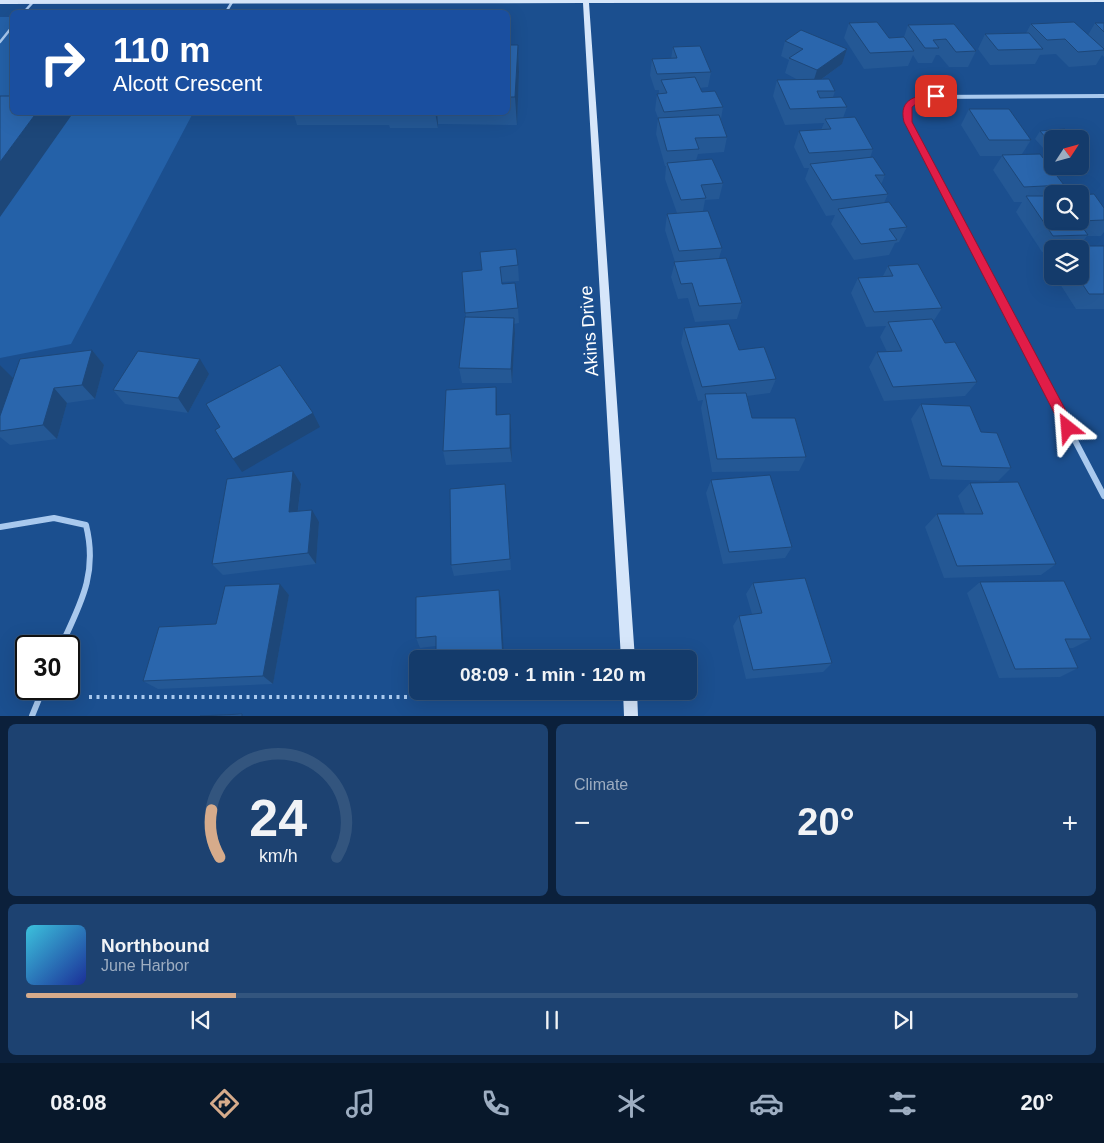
<!DOCTYPE html>
<meta charset="utf-8">
<style>
body{margin:0;font-family:Helvetica,sans-serif;background:#1d4271;color:#f1f3f6;height:100vh;display:flex;flex-direction:column;font-size:19px;white-space:nowrap}
*{box-sizing:border-box;margin:0}
p{font-size:16px;color:#9dadc1}
.icon{flex:none;width:28px;height:28px;fill:none;stroke:currentColor;stroke-width:2;stroke-linecap:round;stroke-linejoin:round}
.map{position:relative;height:716px;overflow:hidden}
.sheet{display:flex;flex-direction:column;gap:8px;padding:8px;background:#0b203b;flex:1}
.sheet>*{flex:none}
.guide{position:absolute;left:10px;top:10px;width:500px;height:105px;border-radius:8px;box-shadow:0 5px 20px #0002,0 0 0 1px #33557e;background:#1a4fa0;color:#fff;overflow:hidden}
.needle{width:32px;rotate:54deg}
.controls{position:absolute;left:1044px;top:130px;display:grid;gap:10px}
.controls a{display:grid;place-items:center;width:45px;height:45px;border-radius:8px;background:#143b6b;box-shadow:0 5px 20px #0002,0 0 0 1px #33557e;font-size:25px}
.speed{position:absolute;left:15px;top:635px;display:flex;gap:10px;font-size:25px;font-weight:700;text-align:center}
.speed>*{display:grid;place-content:center;width:65px;height:65px;border-radius:50%;background:#143b6b;box-shadow:0 5px 20px #0002,0 0 0 1px #33557e;line-height:1}
.speed .limit{border:2px solid #111;border-radius:8px;background:#fff;color:#111}
.pin{position:absolute;display:grid;place-items:center;width:42px;height:42px;color:#fff;margin:-21px;border-radius:10px;box-shadow:0 2px 8px #0006}
.me{position:absolute;width:55px;margin:-28px;rotate:332deg;stroke-linejoin:round;filter:drop-shadow(0 0 4px #0008)}
.turn{display:flex;align-items:center;gap:18px;height:105px;padding:0 20px;font-size:22px}
.turn .icon{width:65px;height:65px;stroke-width:2.5}
.turn b{display:block;font-size:35px;line-height:42px}
.big{font-size:38px;font-weight:700;line-height:1.1}
.sheet .tile{flex:1;display:flex;flex-direction:column;justify-content:center;gap:8px;min-width:0;padding:0 18px;border-radius:8px;background:#1d4271}
.sheet .dial{align-items:center;gap:0}
.dial svg{height:130px;overflow:visible;fill:none;stroke:#33557e;stroke-width:7;stroke-linecap:round;text-anchor:middle}
.dial text{fill:#f1f3f6;stroke:none}
.song{display:flex;align-items:center;gap:15px}
.cover{width:60px;height:60px;border-radius:8px;background:linear-gradient(135deg,hsl(190 70% 55%),hsl(230 70% 35%))}
.played{height:5px;border-radius:2px;background:linear-gradient(90deg,#d6ab8b 20%,#33557e 20%)}
.keys{display:flex;justify-content:space-around;direction:ltr}
.heat{display:flex;justify-content:space-between;align-items:center;font-size:28px;direction:ltr}
.sheet .tiles{flex:1;display:grid;gap:8px;grid-template-columns:1fr 1fr}
.tile:last-child{grid-column:span 2}
.trip{position:absolute;left:409px;top:650px;width:288px;height:50px;border-radius:8px;background:#143b6b;box-shadow:0 5px 20px #0002,0 0 0 1px #33557e;font-weight:700;line-height:50px;text-align:center}
.menu{display:flex;height:80px;justify-content:space-around;align-items:center;background:#08182b;color:#9dadc1}
.menu .icon{width:35px;height:35px}
.menu .current{color:#d6ab8b}
.menu b{font-size:22px;color:#f1f3f6}
.map>svg:first-child{display:block}
.green{fill:#2461a8}
.lines{fill:none;stroke-linecap:round;stroke-linejoin:round}
.path{stroke:#a9c9ee;stroke-width:4;stroke-dasharray:3 4.5;stroke-linecap:butt}
.lane{stroke:#a9c9ee;stroke-width:2.5}
.street-far2{stroke:#a9c9ee;stroke-width:4}
.street-far1{stroke:#a9c9ee;stroke-width:4.5}
.street{stroke:#a9c9ee;stroke-width:6}
.secondary{fill:#d6e6fa;fill-rule:evenodd}
.wall{fill:#245895}
.shaded-wall{fill:#1d4779}
.building{fill:#2a66ad;stroke:#1d4779}
.route{fill:#e11d48;stroke:#92132f}
.labels{text-anchor:middle;dominant-baseline:central;stroke-width:5;stroke-linejoin:round;paint-order:stroke}
.street-label{font-size:18px;fill:#fff;stroke:#1b4f8f}
</style>
<div class="map">
<svg width="1104" height="716" viewBox="0 0 1104 716">
<rect width="100%" height="100%" fill="#1b4f8f"/>
<path class="green" d="M0,17h12v95l181,1 -122,231 -71,14z"/>
<g class="lines">
<path class="path" d="M89,697h497"/>
<path class="lane" d="M24,12l11,-12
M226,12l6,-10
M0,42l12,-15"/>
<path class="street-far2" d="M937,178l-29,-56 -2,-9 5,-10 15,-6 178,-1"/>
<path class="street-far1" d="M937,177l122,234"/>
<path class="street" d="M1059,410l45,86
M0,527l54,-9 32,7c12,48 -5,78 -25,121
M32,716l11,-27"/>
<path class="secondary" d="M0,0h1104v2l-515,1 46,656h-14l-38,-656 -583,1z
M623,691h14l1,25h-14z"/>
</g>
<path class="wall" d="M849,23l40,15 15,-1 4,-12 68,26 -8,16h-19l-10,-12h-3l-4,8h-14l-5,-8 -5,11 -44,3 -20,-31z
M1095,23h9v34l-2,-2 -6,10 -27,2 -13,-13 -16,1 -5,9 -45,1 -12,-16 7,-15 41,-1 5,-9 57,11z
M785,41l62,8 -5,15 -20,15 13,12 -2,6 14,10 -4,11 30,31 -3,9 15,17 -4,10 7,9 -4,9 23,24 -8,15 -4,1 -6,12 -35,5 -23,-36 4,-9 -9,1 -21,-37 4,-11h-5l-10,-21 5,-16 22,-1 3,-7 -39,2 -12,-29 4,-16h21l-13,-7 4,-13 -8,-4z
M508,45h10l1,27 -2,53 -79,-1v4h-48l-1,-3h-92l-4,-13h215z
M673,47l38,25 -3,15 -8,1 2,4 21,15 -2,12 6,18 -3,15 -26,2 -2,7 27,22 -4,16 -14,1 -2,11 19,37 -3,10 23,45 -5,16 -42,3 -7,-24 -10,1 -7,-22 4,-15 -10,-32 2,-16 10,-1 -12,-34 1,-13h-1l-9,-32 2,-16 -3,-8 2,-16h2v-4h-4l-5,-15 2,-16h19z
M969,109l62,31 -9,14 42,31 -5,9h-7v27l52,-13v24l-3,4h-14l-8,10h25v63h-28l-21,-33h25v-27h-28v2l-10,1 -26,-40 6,-10h-8l-21,-32 9,-14h-22l-19,-31z
M1040,131l12,8v19l-17,-19z
M480,252l38,13 1,16 -17,1v2l16,24 1,15 -5,1 1,9 -3,50h-50l-3,-15 7,-51 -4,-45 20,-2z
M1052,253v18l-6,-9z
M888,266l54,42 -9,14 12,21 32,39 -12,14 -81,5 -15,-34 8,-15h10l-7,-15 6,-11 -20,1 -15,-34 7,-15 25,-2z
M684,328l55,22 37,29 -6,14 -23,3 5,22 54,39 -7,14 -87,1 -11,-64 2,-8 -5,1 -17,-58z
M92,350l12,15 -9,34 -28,4 -10,36 -47,6 -10,-8v-72l13,14z
M209,374l-21,39 -63,-9 -12,-14z
M497,402v13l13,-1 1,14 1,34 -66,3 -3,-14z
M921,404l60,28 30,36 -13,13 -68,-2 -19,-60z
M711,480l81,67 -7,11 -62,6 -17,-71z
M970,483l86,81 -15,11 -97,3 -19,-51 12,-13h28l-7,-18z
M301,484l-3,27 21,11 -3,42 -93,11 -11,-11z
M505,484l6,86 -57,6 -3,-11z
M980,582l111,57 -18,9h-4l9,20 -18,9 -61,1 -32,-85z
M753,583l79,80 -9,9 -77,7 -13,-53 6,-10 13,-2 -6,-20z
M280,584l9,11 -16,89 -115,5 -15,-8z
M501,600l-65,46 -16,2 -4,-10z"/>
<path class="shaded-wall" d="M518,45l1,27 -2,53 -2,-28z
M847,49l-5,15 -30,22 5,-16z
M37,112h32l2,4 -71,101v-55z
M435,112h2l1,12v4z
M514,318l1,15 -3,50 -1,-14z
M92,350l12,15 -9,34 -13,-14z
M200,359l9,15 -21,39 -10,-15z
M0,365l14,14 -14,42z
M496,387l1,15v27l-1,-14z
M54,388l13,15 -10,36 -14,-14z
M313,413l7,14 -78,45 -9,-13z
M510,414l1,14 1,34 -2,-14z
M293,471l8,13 -5,41 -7,-13z
M312,510l7,12 -3,42 -8,-11z
M280,584l9,11 -16,89 -10,-8z
M499,590l2,10 3,59h-1z"/>
<path class="building" d="M877,22l12,16 15,-1 10,14 -44,2 -21,-30z
M1074,22l30,27v1l-26,2 -13,-13 -18,1 -16,-16z
M1095,23h9v9z
M954,24l22,27 -20,1 -10,-13 -13,1 6,8h-14l-17,-23z
M801,30l46,19 -30,21 -28,-12 14,-9 -18,-8z
M1029,33l14,16 -45,1 -13,-16z
M508,45h10l-3,52h-7z
M700,46l11,26 -54,2 -5,-15 25,-1 -4,-11z
M695,77l7,15 13,-1 8,16 -59,5 -7,-18 10,-1 -6,-13z
M829,79l6,12h-18l3,7 21,-1 6,10 -57,2 -13,-29z
M0,96h12v16h25l-37,50z
M969,109h40l22,31h-42z
M719,115l8,22 -32,1 4,11 -32,2 -9,-33z
M855,117l18,32 -64,4 -10,-22 32,-2 -6,-10z
M1065,129l9,10h-22v6l-12,-14z
M1040,154l24,31 -40,2 -22,-32z
M873,157l12,18h-10l13,19 -56,6 -22,-36z
M712,159l11,24 -22,2 5,13 -25,2 -14,-37z
M1094,194l10,14v12l-24,1v-26z
M1026,196h26v25h26l10,14 -35,1z
M889,202l18,25 -18,2 8,11 -36,4 -23,-35z
M708,211l14,37 -43,3 -12,-37z
M1058,246h46v48h-15l-12,-18h3v-27h-20z
M516,249l2,16 -18,2 2,17 13,-1 3,25 -53,5 -3,-41 20,-2 -2,-18z
M726,258l16,45 -43,3 -7,-23 -11,1 -7,-22z
M918,264l24,44 -68,4 -16,-34 35,-2 -5,-10z
M465,317l49,1 -3,51 -52,-1z
M932,319l13,24 10,-1 22,40 -84,5 -16,-35 25,-1 -14,-29z
M729,324l10,26 25,-3 12,32 -74,8 -18,-59z
M92,350l-10,35 -28,3 -11,37 -43,6v-15l20,-57z
M138,351l62,8 -22,39 -65,-8z
M280,365l33,48 -80,46 -18,-29 5,-3 -14,-23z
M496,387v28l14,-1v34l-67,3 3,-61z
M746,393l6,25h43l11,39 -89,2 -12,-65z
M921,404l49,2 11,26 16,1 14,35 -69,-2z
M293,471l-4,41 23,-2 -4,43 -96,11 15,-85z
M770,475l22,72 -63,5 -18,-72z
M1018,482l38,82 -99,2 -20,-52h46l-13,-31z
M505,484l5,75 -59,6 -1,-76z
M805,578l27,85 -79,7 -14,-54 23,-3 -9,-30z
M1064,581l27,58h-26l13,29 -63,1 -35,-87z
M280,584l-17,92 -120,5 16,-54 57,-3 9,-38z
M499,590l4,69h-67v-23l-20,2v-41z
M242,714v2h-42z"/>
<path class="route" d="M936,93l3,1v4l-19,3 -8,6v15l161,302 1,4 -1,4h-9l-160,-310c-6,-25 14,-26 32,-29z"/>
<g class="labels">
<g class="street-label">
<text transform="translate(589 331) rotate(-94)">Akins Drive</text>
</g>
</g>
</svg>
<div class="controls">
<a><svg class="needle" viewBox="-14 -14 28 28"><path d="M0-13l5 13h-10z" fill="#e53935"/><path d="M0 13l5-13h-10z" fill="#9dadc1"/></svg></a>
<a><svg class="icon" aria-label="search" viewBox="0 0 24 24"><circle cx="10" cy="10" r="6"/><path d="M15 15l6 6"/></svg></a>
<a><svg class="icon" aria-label="layers" viewBox="0 0 24 24"><path d="M12 4l9 5-9 5-9-5zM3 14l9 5 9-5"/></svg></a>
</div>
<div class="speed"><div class="limit">30</div></div>
<div class="pin" style="left:936px;top:96px;background:#d93025"><svg class="icon" aria-label="arrive" viewBox="0 0 24 24"><path d="M6 21V4h12l-3 4 3 4H6"/></svg></div>
<svg class="me" style="left:1068px;top:428px" viewBox="-20 -20 40 40"><path d="M0-17L14 15 0 8-14 15z" fill="#e11d48" stroke="#fff" stroke-width="4"/></svg>
<div class="trip">08:09 · 1 min · 120 m</div>
<div class="guide">
<div class="turn"><svg class="icon" aria-label="right" viewBox="0 0 24 24"><path d="M7 20v-9h11M14 6l5 5-5 5"/></svg><div><b>110 m</b>Alcott Crescent</div></div>
</div>
</div>
<section class="sheet">
<div class="tiles">
<div class="tile dial"><svg viewBox="0 0 100 80">
<path d="M14 69A42 42 0 1 1 86 69"/>
<path d="M14 69A42 42 0 0 1 9 40" stroke="#d6ab8b"/>
<text x="50" y="56" font-size="32" font-weight="700">24</text>
<text x="50" y="72" font-size="11">km/h</text>
</svg></div>
<div class="tile"><p>Climate</p>
<div class="heat"><a>−</a><b class="big">20°</b><a>+</a></div>
</div>
<div class="tile">
<div class="song"><i class="cover"></i><div><b>Northbound</b><p>June Harbor</p></div></div>
<div class="played"></div>
<div class="keys"><svg class="icon" aria-label="previous" viewBox="0 0 24 24"><path d="M18 5L8 12l10 7zM5 5v14"/></svg><svg class="icon" aria-label="pause" viewBox="0 0 24 24"><path d="M8 5v14M16 5v14"/></svg><svg class="icon" aria-label="next" viewBox="0 0 24 24"><path d="M6 5l10 7-10 7zM19 5v14"/></svg></div>
</div>
</div>
</section>
<nav class="menu">
<b>08:08</b>
<svg class="icon current" aria-label="directions" viewBox="0 0 24 24"><path d="M12 3l9 9-9 9-9-9zM9 14v-3h6M13 9l2 2-2 2"/></svg>
<svg class="icon" aria-label="music" viewBox="0 0 24 24"><path d="M9 18V5l10-2v13"/><circle cx="6" cy="18" r="3"/><circle cx="16" cy="16" r="3"/></svg>
<svg class="icon" aria-label="phone" viewBox="0 0 24 24"><path d="M5 4h4l2 5-3 2q2 4 5 5l2-3 5 2v4C11 20 4 13 5 4z"/></svg>
<svg class="icon" aria-label="climate" viewBox="0 0 24 24"><path d="M12 3v18M4 7l16 10M4 17L20 7"/></svg>
<svg class="icon" aria-label="car" viewBox="0 0 24 24"><path d="M5 17H2v-5l4-1 3-4h7l3 4 3 1v5h-3M9 17h6M6 11h13"/><circle cx="7" cy="17" r="2"/><circle cx="17" cy="17" r="2"/></svg>
<svg class="icon" aria-label="filters" viewBox="0 0 24 24"><path d="M4 7h16M4 17h16"/><circle cx="9" cy="7" r="2"/><circle cx="15" cy="17" r="2"/></svg>
<b>20°</b>
</nav>
